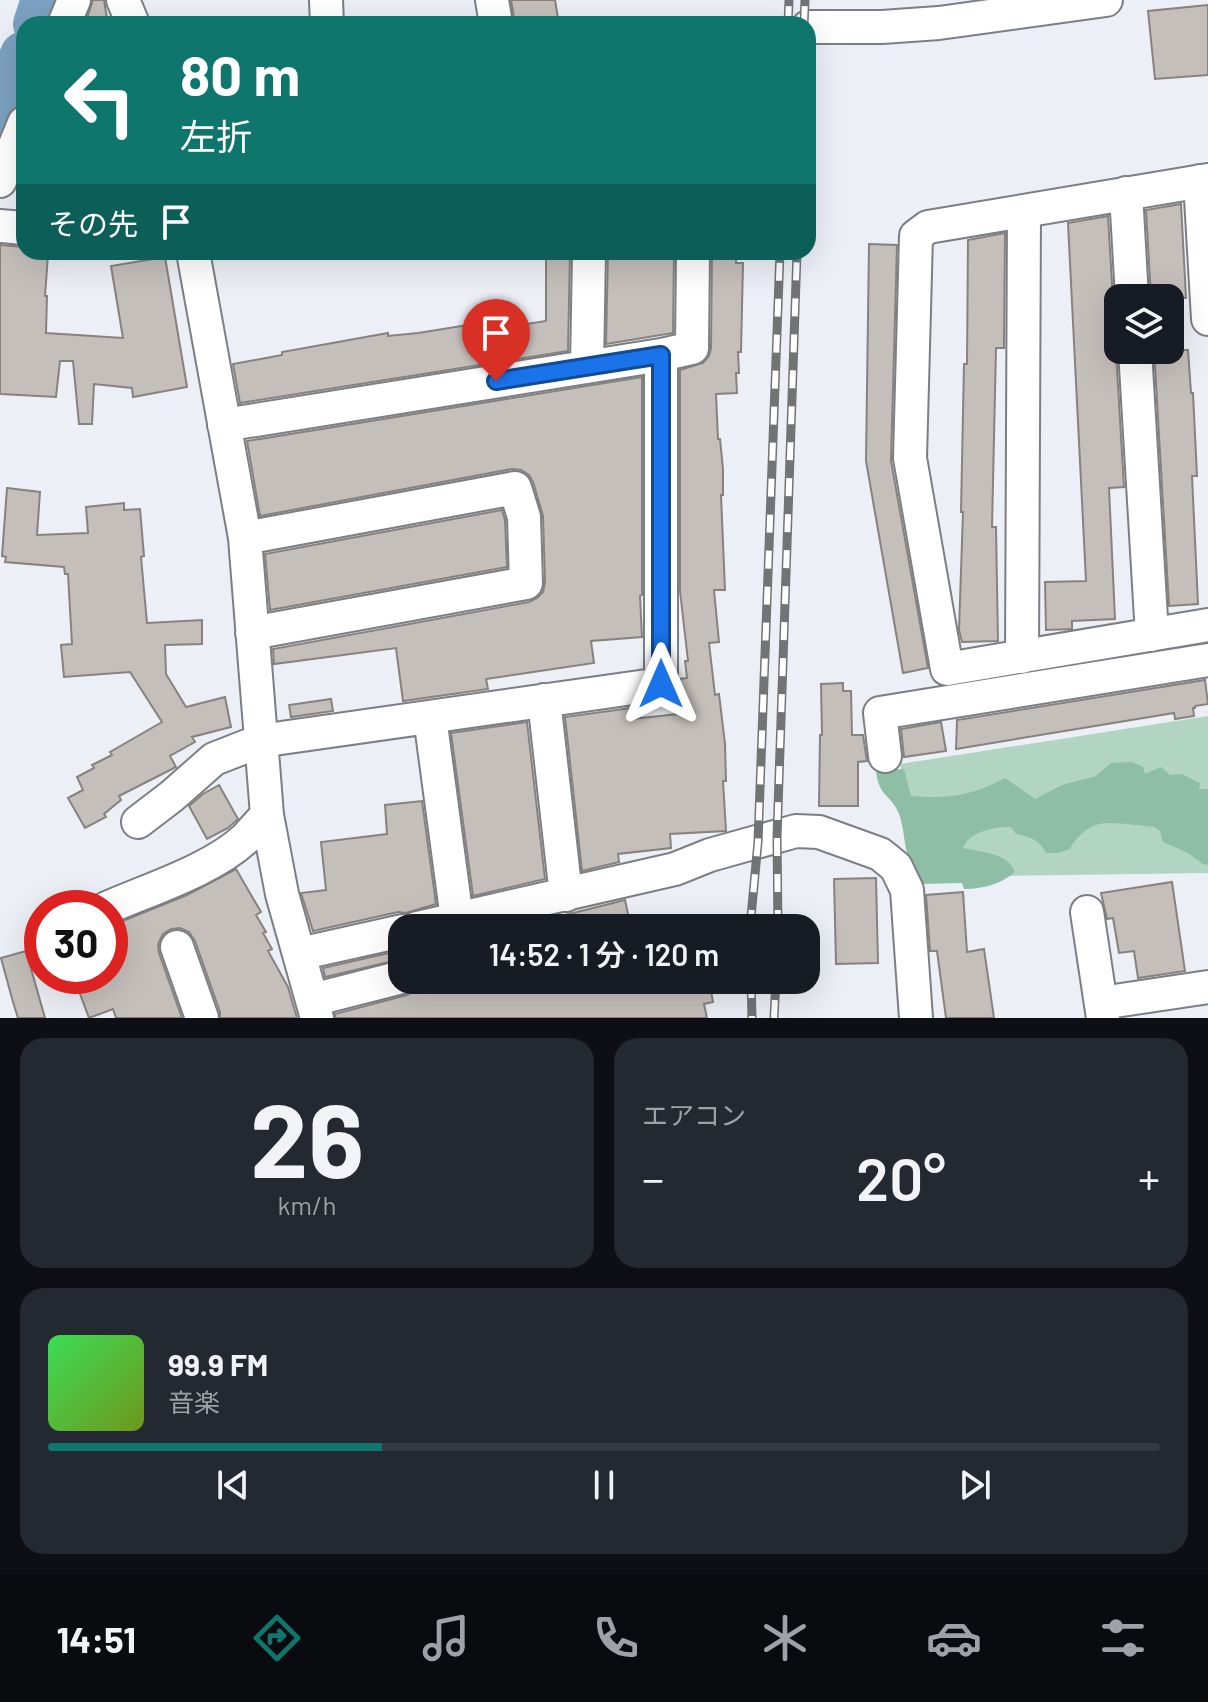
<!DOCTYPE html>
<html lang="ja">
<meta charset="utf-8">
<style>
body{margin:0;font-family:Barlow,"Noto Sans JP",sans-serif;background:#242831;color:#f1f3f6;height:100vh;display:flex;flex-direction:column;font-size:30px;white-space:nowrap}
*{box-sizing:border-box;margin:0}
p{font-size:26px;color:#9ea1a6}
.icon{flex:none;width:44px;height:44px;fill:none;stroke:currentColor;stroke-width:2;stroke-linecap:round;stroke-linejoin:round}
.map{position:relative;height:1018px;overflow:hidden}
.side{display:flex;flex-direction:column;gap:20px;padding:20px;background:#0d0f14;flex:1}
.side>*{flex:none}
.top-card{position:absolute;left:16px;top:16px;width:800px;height:244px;border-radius:24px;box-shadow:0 8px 32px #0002;background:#0f766e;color:#fff;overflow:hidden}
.controls{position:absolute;left:1104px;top:284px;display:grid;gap:16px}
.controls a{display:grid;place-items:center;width:80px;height:80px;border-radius:16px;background:#171b24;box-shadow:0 8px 32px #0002;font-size:40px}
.speed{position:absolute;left:24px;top:890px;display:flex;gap:16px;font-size:40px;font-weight:700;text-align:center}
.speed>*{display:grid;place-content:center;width:104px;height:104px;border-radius:50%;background:#171b24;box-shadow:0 8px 32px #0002;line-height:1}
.speed .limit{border:12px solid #d22;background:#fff;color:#111}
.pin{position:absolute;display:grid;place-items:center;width:68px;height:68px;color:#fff;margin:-82px -34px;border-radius:50% 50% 50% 0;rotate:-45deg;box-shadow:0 0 8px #0007}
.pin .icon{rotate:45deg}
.me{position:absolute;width:88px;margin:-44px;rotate:0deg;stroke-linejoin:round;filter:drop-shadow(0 0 6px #0008)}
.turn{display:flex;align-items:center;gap:28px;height:168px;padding:0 32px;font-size:36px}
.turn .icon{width:104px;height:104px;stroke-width:2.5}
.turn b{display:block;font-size:56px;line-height:68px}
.then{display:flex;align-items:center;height:76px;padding:0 32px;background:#0003;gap:16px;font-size:30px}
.big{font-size:60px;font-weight:600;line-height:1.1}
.side .tile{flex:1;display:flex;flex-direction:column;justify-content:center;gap:12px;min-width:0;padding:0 28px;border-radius:24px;background:#242831}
.side .dial{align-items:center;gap:0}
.dial b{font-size:104px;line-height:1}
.song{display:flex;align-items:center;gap:24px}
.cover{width:96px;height:96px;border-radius:12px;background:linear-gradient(135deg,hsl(130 70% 55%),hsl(80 70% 35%))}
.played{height:8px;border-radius:4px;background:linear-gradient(90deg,#0f766e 30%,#363941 30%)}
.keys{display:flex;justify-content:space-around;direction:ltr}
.heat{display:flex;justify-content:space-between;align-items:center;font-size:44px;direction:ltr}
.side .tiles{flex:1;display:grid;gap:20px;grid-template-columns:1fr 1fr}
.tile:last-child{grid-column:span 2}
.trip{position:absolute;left:388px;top:914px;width:432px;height:80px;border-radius:24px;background:#171b24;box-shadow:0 8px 32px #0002;font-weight:600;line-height:80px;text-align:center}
.tab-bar{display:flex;height:128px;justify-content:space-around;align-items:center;background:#090b0e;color:#9ea1a6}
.tab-bar .icon{width:56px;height:56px}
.tab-bar .on{color:#0f766e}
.tab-bar b{font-size:36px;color:#f1f3f6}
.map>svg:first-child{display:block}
.green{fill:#b1d5c2}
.forest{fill:#8fbea6}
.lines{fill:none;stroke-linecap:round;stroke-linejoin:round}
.river{stroke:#7da1c1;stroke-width:48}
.building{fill:#c5bfbb;stroke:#87827e;stroke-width:2}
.minor-casing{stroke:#7b7e84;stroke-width:36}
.minor{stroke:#fff;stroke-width:32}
.rail-casing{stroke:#717377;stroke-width:9}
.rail{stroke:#fff;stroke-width:6;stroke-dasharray:18;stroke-linecap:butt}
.route-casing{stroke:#114b97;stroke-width:20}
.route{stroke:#1a73e8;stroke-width:14}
</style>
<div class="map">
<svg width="1208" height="1018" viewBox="0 0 1208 1018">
<rect width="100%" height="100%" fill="#ecf0f6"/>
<path class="green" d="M1208,716v157l-281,4 -27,-113z"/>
<path class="forest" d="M1132,762l11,5 2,7 16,-7 9,8 12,-1 18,9 -1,6h9v76l-5,-1 -15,-11 -25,-11 -3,-11 -6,-4c-14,-1 -42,-6 -54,-3 -12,2 -25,14 -30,25l-12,4h-12c-7,-14 -16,-16 -30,-19l-5,-7c-16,-1 -43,5 -48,21 17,4 46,5 52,24 -14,12 -32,17 -51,17l-2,-6 -40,1 -6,-3c-3,-8 -6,-16 -8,-24 -4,-14 -4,-29 -9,-43 -8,-20 -21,-17 -23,-44l28,-1 7,27c39,3 59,0 94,-18l30,21 27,-14 34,-9 15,-13z"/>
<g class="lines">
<path class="river" d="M37,24l8,-24
M0,114l24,-59"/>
</g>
<path class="building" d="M93,0h11l4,24h-23z
M511,0h44l4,24h-44z
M1208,5v70l-53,4 -7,-68z
M1181,204l5,94h-35l-5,-88z
M1108,216l16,271 -15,1 6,131 -43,2v8l-26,1 -1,-48 41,-1 -18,-358z
M1005,233l-1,115h-8l-4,179h4l2,114 -36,1 -3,-12 4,-118h-2l3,-148h3l1,-124z
M869,244l28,1 -6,216 37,207 -25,5 -37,-212z
M0,245l24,2v5h23l-1,3h2l-3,41h2l-1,37 77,5 -12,-72 54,-9 22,130 -54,10 -1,-9 -38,-4 -2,40h-13l-6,-63h-13l-4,36 -56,-3z
M546,252h24l-2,99 -328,52 -7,-39 49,-9v-3l106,-19v3l30,-3 62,-10 1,2 13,-2 1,6 51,-8z
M608,252l66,2 -1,79 -67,11z
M712,252h24v11h7l-2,89h-3l1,21h-3l1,20 -21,1 2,45h2l3,30v26h-2l4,95h-11l5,52 -10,1 6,52 4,-1 6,50 1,37h-3l3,50 -56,3 1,14 -53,6 1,8 -37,9 -17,-154 66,-9 1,11 46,-5 -1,-20 3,-15 7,-1 -2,-17h3l-8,-70v-221l23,-7 6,-7 2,-8z
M1154,350h34l3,43h2l4,83h-5l6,128 -29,2z
M642,377v218l-2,1 2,41 -51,4 3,22 -108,16 2,10 -85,12 -7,-53 -122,16 -1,-15 256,-47 8,-4 6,-6 2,-10 -2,-66 -10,-34 -4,-7 -8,-5 -9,-1 -252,47 -13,-75z
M7,488l33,4 -3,43 51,-2 -2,-26 38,-4v7l16,-1 4,47 -3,1 6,66 55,-3v24l-37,1 1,29 20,33 39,-10 6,30 -39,10 3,5 -25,14 6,11 -57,29 2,4 -17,14 2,3 -21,11 -17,-30 15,-8 -6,-13 17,-9 -2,-3 20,-10 -2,-3 52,-30 -32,-50 -66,5 -3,-32 11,-1 -4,-70h-3l-1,-7 -59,-5 1,-5 -4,-1z
M502,510l3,10 2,47 -237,43 -5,-56z
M1205,680l3,24 -13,2v2h-2l1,8 -19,3 -1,-6 -218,36 1,-29z
M843,683v8h8l1,44h11l4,26 -9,1v44h-39l1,-71h2l-1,-51z
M331,699l2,12 -42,6 -2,-12z
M527,722l18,157 -72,17 -22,-163z
M941,722l5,29 -42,6 -3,-28z
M219,785l19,34 -10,9 -21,11 -18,-33 14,-12z
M422,801l14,103 -30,9 -8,-1 -85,19 -12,-38 25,-3 -5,-48 66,-8 -2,-29z
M236,869l25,43 -5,3 10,17 -3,1 9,16 -4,2 20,36 9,31h-77v-6l-25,-71 -6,-9 -9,-4 -9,1 -8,5 -5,10 1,9 23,65h-66l-3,-9 -24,9 -10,-27 31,-11v-54l77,-31z
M876,878l2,85 -42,1 -2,-85z
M1172,882l13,89 -47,7 -4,-27 -15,2 -6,-35 -6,1 -6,-26z
M963,892l4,60 17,-3 10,69h-48l-9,-67h-7l-4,-56z
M625,900l6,28h-129l67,-14z
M402,950v9l-77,18 -2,-9z
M26,951l19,67h-27l-5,-16 -12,-44z
M420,980l2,4 22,-4h265l4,22 -9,2 3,14h-372v-4l72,-19 9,-5z"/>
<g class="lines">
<defs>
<path id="minor" d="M123,0l10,24
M326,0l1,24
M492,0l4,24
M64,24l10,-24
M808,27h74l57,-4 167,-23
M1208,180l-280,47 -12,9 -6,222 37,211 261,-44
M0,181l24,-58
M1200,181l8,138
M1126,193l6,105
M0,226l24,2
M193,252l52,286 22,277 15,79 35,124
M1135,350l17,285
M587,367l2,-115
M224,425l437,-70
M245,538l270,-50 9,29 2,66 -274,50
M1022,657l2,-446
M544,700l22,195
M430,717l27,202
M885,756l-5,-43 328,-53
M138,822l34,-26 42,-37 46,-18 401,-57v-329l31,-7 1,-96
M107,908c43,-19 105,-38 139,-70 7,-8 14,-16 21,-23
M1087,912l16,106
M417,928l258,-59 35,-14 86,-24 23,1 61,22 16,13 11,23 9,128
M177,947l25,71
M299,954l103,-23
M312,1000l90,-23
M1101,1003l107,-16"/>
</defs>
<use href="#minor" class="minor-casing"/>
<use href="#minor" class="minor"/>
<defs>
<path id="rail" d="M788,24l1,-24
M804,24l1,-24
M750,928l8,-86 22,-590
M778,928l-1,-91 20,-585
M751,980l1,38
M774,1018l2,-38"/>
</defs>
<use href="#rail" class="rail-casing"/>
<use href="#rail" class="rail"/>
</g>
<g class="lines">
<defs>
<path id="route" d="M496,381l165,-26v329"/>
</defs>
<use href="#route" class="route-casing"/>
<use href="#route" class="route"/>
</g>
</svg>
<div class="controls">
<a><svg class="icon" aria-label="layers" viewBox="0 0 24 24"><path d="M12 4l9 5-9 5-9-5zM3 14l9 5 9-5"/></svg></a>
</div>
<div class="speed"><div class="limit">30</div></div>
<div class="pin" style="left:496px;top:381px;background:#d93025"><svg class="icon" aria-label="arrive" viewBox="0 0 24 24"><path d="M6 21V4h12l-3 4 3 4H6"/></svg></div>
<svg class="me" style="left:661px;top:684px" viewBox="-20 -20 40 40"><path d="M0-17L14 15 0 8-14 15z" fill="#1a73e8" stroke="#fff" stroke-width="4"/></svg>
<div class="trip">14:52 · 1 分 · 120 m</div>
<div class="top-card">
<div class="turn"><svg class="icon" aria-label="left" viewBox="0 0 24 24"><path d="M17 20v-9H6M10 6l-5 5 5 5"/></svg><div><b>80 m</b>左折</div></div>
<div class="then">その先<svg class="icon" aria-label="arrive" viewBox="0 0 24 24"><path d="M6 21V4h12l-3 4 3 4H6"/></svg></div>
</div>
</div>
<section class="side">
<div class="tiles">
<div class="tile dial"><b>26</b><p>km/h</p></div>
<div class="tile"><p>エアコン</p>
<div class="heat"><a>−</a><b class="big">20°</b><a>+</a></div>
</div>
<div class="tile">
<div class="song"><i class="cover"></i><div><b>99.9 FM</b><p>音楽</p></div></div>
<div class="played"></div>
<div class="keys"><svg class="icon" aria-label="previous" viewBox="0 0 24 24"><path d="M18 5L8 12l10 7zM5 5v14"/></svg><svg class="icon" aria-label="pause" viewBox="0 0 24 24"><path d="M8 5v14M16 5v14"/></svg><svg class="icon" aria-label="next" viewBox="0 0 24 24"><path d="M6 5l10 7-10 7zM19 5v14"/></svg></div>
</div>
</div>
</section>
<nav class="tab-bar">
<b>14:51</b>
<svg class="icon on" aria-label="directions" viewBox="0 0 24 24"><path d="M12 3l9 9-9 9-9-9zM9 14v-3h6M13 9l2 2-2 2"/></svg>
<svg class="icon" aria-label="music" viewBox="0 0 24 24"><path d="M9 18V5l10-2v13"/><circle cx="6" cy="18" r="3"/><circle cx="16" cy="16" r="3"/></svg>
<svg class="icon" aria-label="phone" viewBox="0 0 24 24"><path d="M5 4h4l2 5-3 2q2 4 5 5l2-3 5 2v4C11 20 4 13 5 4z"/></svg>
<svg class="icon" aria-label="climate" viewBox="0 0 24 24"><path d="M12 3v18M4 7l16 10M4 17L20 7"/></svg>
<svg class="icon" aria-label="car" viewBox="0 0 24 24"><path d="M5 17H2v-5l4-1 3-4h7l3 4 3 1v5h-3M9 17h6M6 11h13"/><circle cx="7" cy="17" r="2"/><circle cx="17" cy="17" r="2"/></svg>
<svg class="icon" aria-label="filters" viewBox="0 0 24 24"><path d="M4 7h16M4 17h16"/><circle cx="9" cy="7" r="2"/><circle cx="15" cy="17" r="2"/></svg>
</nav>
